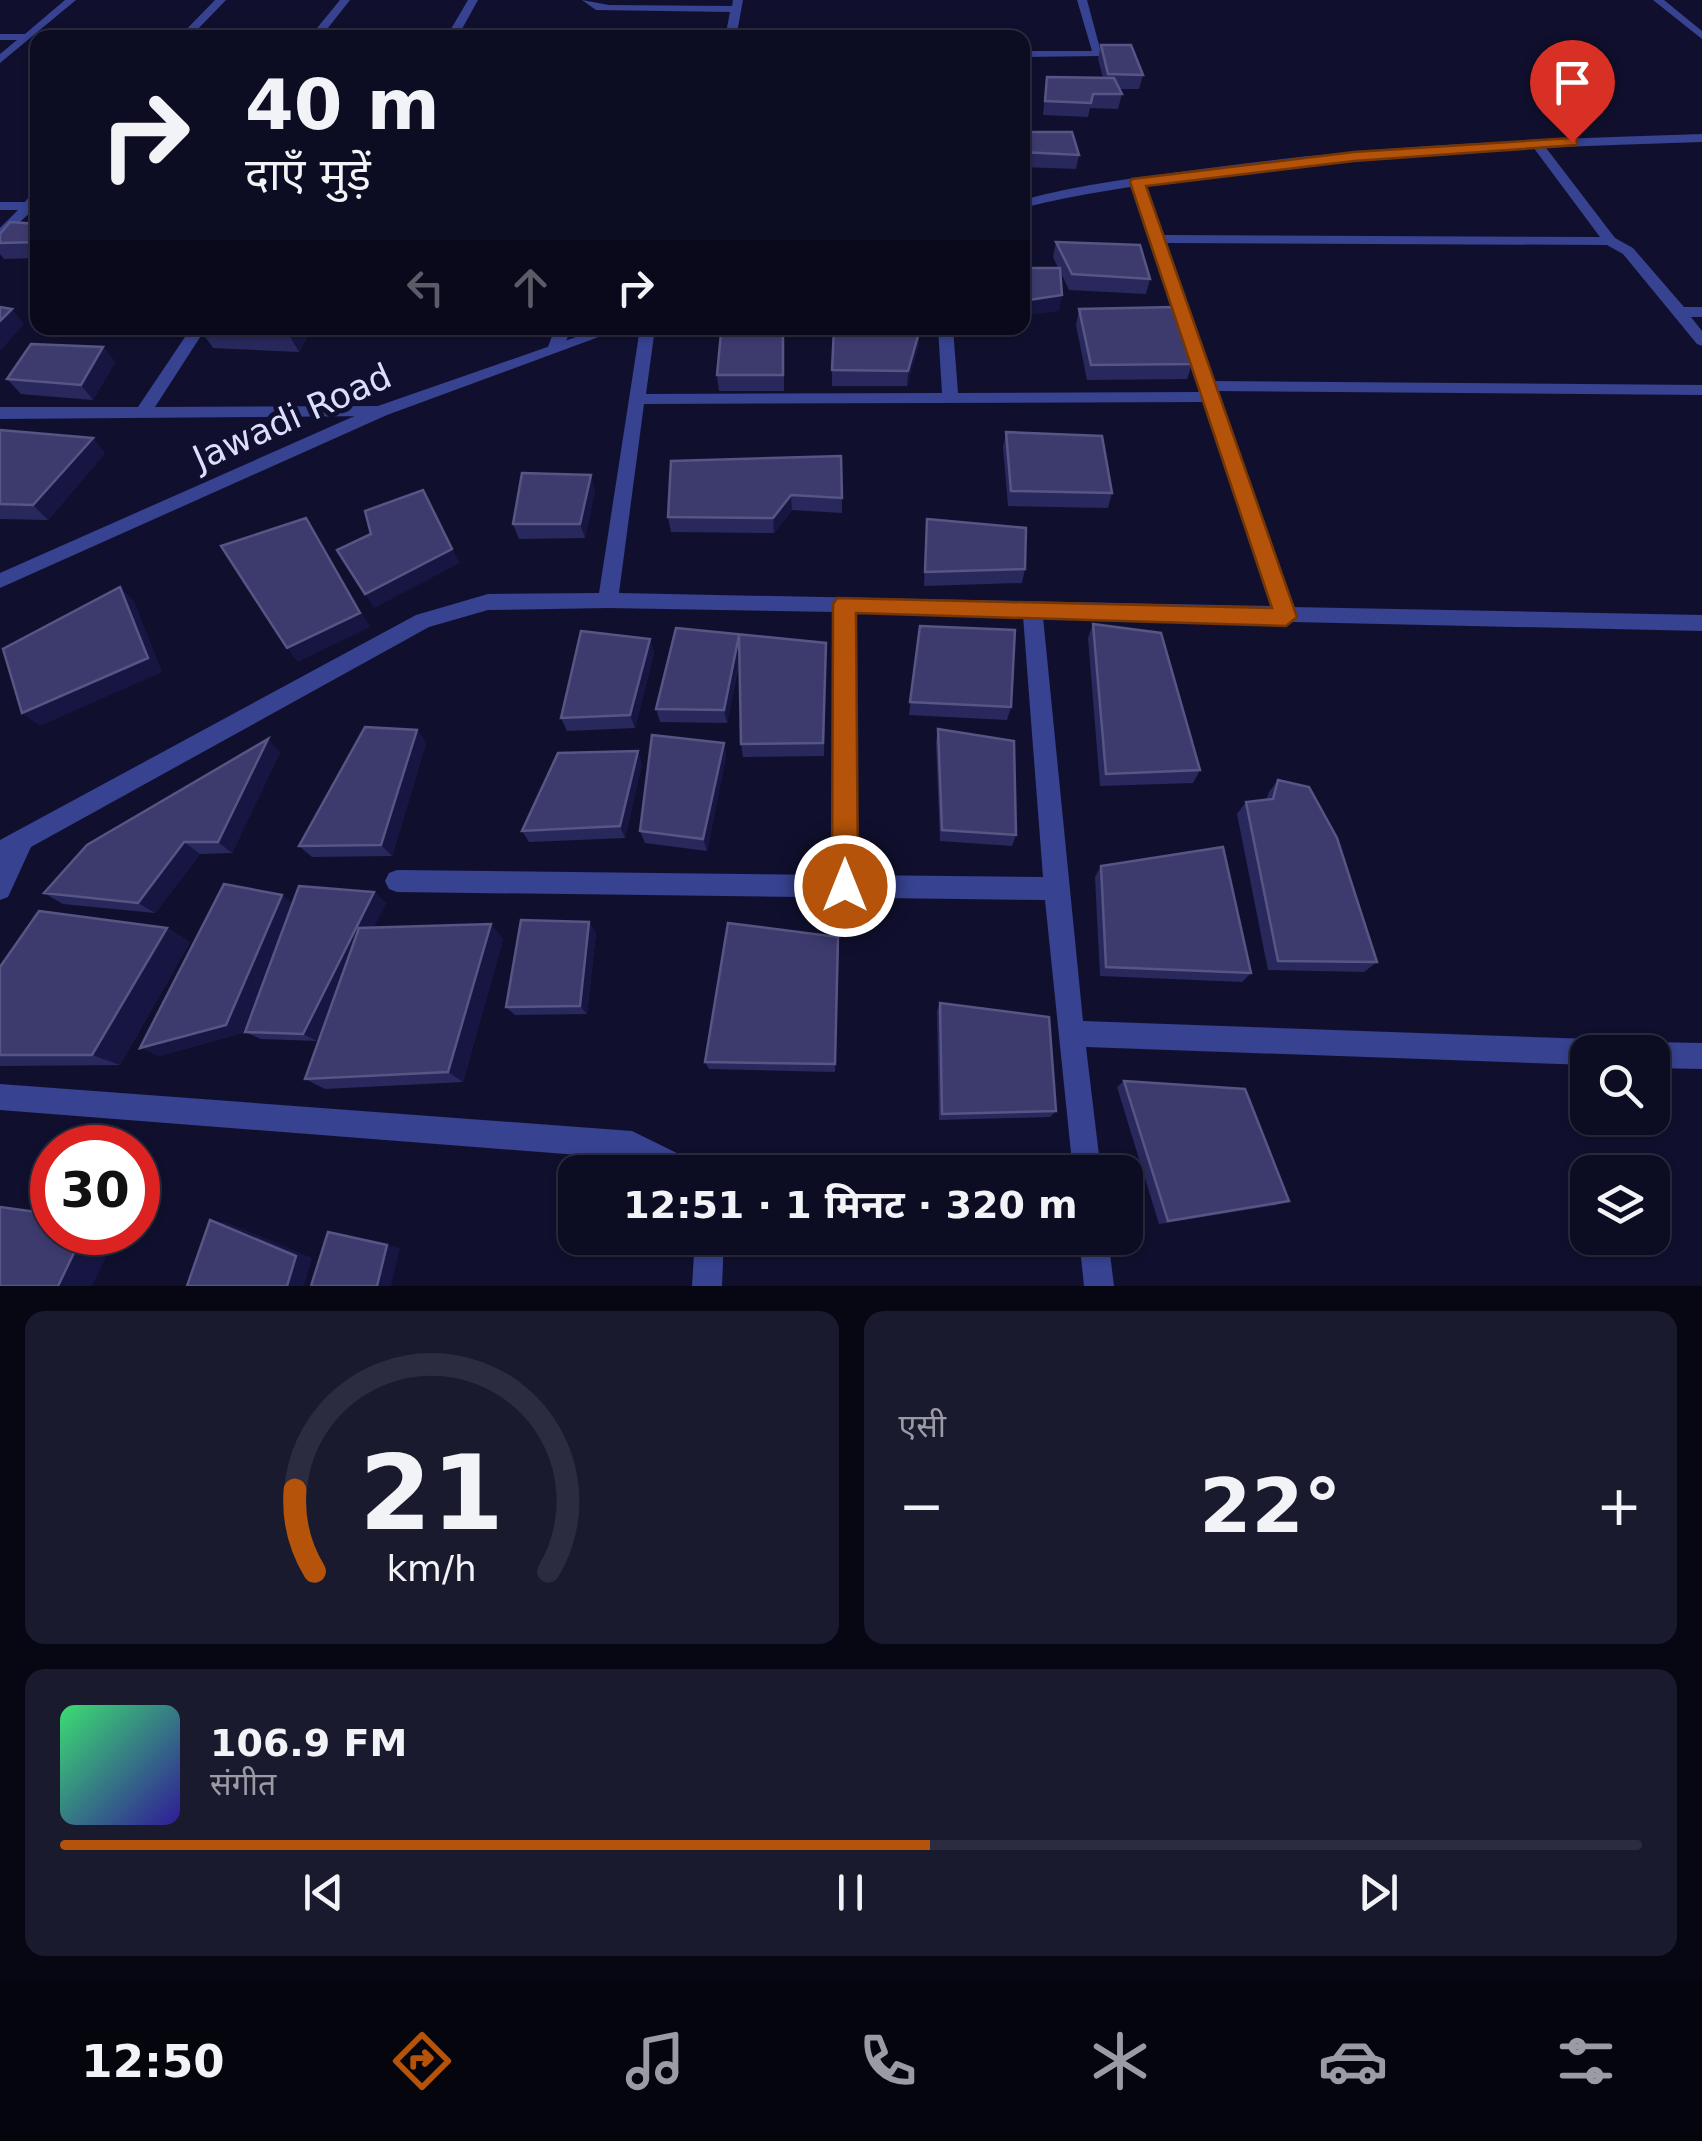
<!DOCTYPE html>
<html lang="hi">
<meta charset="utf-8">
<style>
body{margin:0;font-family:"DejaVu Sans","Noto Sans Devanagari",sans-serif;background:#1a1a2f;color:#f1f3f6;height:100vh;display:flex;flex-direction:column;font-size:38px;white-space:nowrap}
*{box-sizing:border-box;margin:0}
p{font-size:32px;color:#9a9ba5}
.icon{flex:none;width:55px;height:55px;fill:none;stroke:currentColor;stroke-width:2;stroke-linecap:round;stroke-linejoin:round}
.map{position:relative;height:1286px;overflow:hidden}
.drawer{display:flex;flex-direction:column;gap:25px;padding:25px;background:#070713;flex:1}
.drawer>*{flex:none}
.guide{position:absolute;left:30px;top:30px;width:1000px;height:305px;border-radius:20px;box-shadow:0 2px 8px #0004,0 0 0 2px #2c2c40;background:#0c0c22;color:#f1f3f6;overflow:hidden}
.controls{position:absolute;left:1570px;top:1035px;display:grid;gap:20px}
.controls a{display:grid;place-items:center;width:100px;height:100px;border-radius:20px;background:#0c0c22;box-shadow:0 2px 8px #0004,0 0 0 2px #2c2c40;font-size:50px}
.speed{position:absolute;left:30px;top:1125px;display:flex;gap:20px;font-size:50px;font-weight:700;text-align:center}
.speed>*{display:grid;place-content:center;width:130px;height:130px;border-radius:50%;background:#0c0c22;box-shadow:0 2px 8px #0004,0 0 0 2px #2c2c40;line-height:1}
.speed .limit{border:15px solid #d22;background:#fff;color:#111}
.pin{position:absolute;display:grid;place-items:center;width:85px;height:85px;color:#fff;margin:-102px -42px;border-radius:50% 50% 50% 0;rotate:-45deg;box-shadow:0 0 10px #0007}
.pin .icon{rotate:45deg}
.me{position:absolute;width:110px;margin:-55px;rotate:0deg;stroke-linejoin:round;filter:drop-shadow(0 0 8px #0008)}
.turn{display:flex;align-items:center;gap:35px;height:210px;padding:0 50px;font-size:45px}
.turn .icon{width:130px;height:130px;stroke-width:2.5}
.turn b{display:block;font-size:70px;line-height:85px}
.lanes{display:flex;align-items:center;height:95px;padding:0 50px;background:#0003;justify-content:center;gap:50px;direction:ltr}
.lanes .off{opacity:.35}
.big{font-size:75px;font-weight:700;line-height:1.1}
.drawer .card{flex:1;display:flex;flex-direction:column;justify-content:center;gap:15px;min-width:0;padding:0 35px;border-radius:20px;background:#1a1a2f}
.drawer .dial{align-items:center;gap:0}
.dial svg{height:260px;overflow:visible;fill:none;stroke:#2c2c40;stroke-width:7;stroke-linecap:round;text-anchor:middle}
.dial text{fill:#f1f3f6;stroke:none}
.song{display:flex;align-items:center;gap:30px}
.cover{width:120px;height:120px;border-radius:15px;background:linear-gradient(135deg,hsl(140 70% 55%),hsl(250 70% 35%))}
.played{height:10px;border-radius:5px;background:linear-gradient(90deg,#b45309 55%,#2c2c40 55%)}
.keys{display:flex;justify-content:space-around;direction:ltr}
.heat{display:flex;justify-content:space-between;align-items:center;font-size:55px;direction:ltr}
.drawer .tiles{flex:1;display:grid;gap:25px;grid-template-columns:1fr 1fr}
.card:last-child{grid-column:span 2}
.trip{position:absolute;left:558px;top:1155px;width:585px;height:100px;border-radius:20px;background:#0c0c22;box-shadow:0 2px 8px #0004,0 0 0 2px #2c2c40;font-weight:700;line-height:100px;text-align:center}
.tab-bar{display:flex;height:160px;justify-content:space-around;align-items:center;background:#05050e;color:#9a9ba5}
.tab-bar .icon{width:70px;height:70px}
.tab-bar .current{color:#b45309}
.tab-bar b{font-size:45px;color:#f1f3f6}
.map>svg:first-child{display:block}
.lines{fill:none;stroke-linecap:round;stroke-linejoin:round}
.minor{fill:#374290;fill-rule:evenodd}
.tertiary{fill:#374290;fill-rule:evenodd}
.wall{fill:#29285c}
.shaded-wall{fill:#171642}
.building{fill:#3d3b6e;stroke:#565584;stroke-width:2.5}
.route{fill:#b45309;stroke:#753606;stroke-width:2.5}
.labels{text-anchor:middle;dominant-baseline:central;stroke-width:10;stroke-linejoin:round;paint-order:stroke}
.street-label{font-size:35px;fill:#dcdeff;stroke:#10102e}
</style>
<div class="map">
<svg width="1702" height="1286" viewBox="0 0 1702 1286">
<rect width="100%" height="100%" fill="#10102e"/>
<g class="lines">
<path class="minor" d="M65,0h11l-76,63v-9l17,-14h-17v-6h25z
M215,0h11l-32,33h119l27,-33h10l-26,33 124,1 20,-34h10l-21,38h-279z
M582,0l27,5 123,1 1,-6h10l-7,38h-11l5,-26 -134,-2z
M1077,0h10l15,56 -80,1v-6h70z
M1653,0h11l38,31v8z
M1536,139l4,1 75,98 18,10 51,59h18v10h-11l11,14v15l-5,-2 -74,-90 -16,-9 -440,-2 46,138 489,4v10l-486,-4 2,6 74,210 410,8v16l-409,-9 -7,3 -7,-3 -236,-5 40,404 508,18 9,4 4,9h-16v13l-502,-18 15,125h-28l-28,-272 -648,-8 -8,-3 -4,-8 4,-8 8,-3 436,5 2,-263 -227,-4 -120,2 -59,17 -398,220 -23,50 -8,3v-60l416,-225 72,-21 111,-1 41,-265h15l-9,66 296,-1 -4,-65h15l5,65 242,-1 -48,-153 -22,-56 2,-3 12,3 20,52 436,2 -70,-94zM1204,402l69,204 -654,-13 25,-189zM855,613l168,3 20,261 -186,-2z
M28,198h10v12h-5l-33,30v-12l18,-18h-18v-8h25z
M191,328h15l-51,79 226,-1 8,5 -8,5 -381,3v-12h138z
M555,328h16l-7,19 -8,5 -8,-5z
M1652,1042l50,1v26l-50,-1v-16h-12l3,-6z
M0,1084l632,47 63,31 4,10h-42l-27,-13 -630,-49z
M695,1238h29l-2,48h-30z
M1079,1238h29l6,48h-30z"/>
<path class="tertiary" d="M1702,134v8c-167,5 -334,12 -500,35 -60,8 -121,16 -180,31v-8c59,-16 120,-23 180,-31 166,-23 333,-30 500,-35z
M602,328h21l-236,87 -387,173v-15l375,-166z"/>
</g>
<path class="wall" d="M1101,45l42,30 -4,14h-20l3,5 -4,15 -28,-1 -2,9 -45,-2 4,-38 56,1 -5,-19z
M1022,132l57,23 -3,14 -54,-2z
M38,224v34l-34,1 -4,-5v-20z
M1056,242l94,37 -4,15 -77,-4 -8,-17 -2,38 -1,-43 -5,-11z
M1079,309l113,55 -5,15 -100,1 -11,-55z
M199,328h113l-13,24 -86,-4z
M737,328h47v63h-65l-2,-16z
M919,344l-12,42h-75v-16z
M103,347l12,15 -22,38 -72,-6 -14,-15z
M0,430l105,23 -57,67 -48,-1z
M1006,432l106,61 -4,15 -100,-2 -5,-59z
M841,456l1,57 -50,-3 -18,23 -103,-1 -3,-15z
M595,490l-10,48 -66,1 -6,-15z
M927,519l98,50 -3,14 -98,3z
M1093,624l107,146 -7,13 -93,3 -12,-148z
M920,626l91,81 -4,13 -98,-5z
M676,628l150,15 -2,113 -81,1 -2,-13 -1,-86 -13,65 -67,-1 -4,-13z
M650,639l4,14 -19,75 -68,3 -6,-13z
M938,729l78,106 -4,11 -72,-5 -4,-99z
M417,730l9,13 -34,113 -80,1 -13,-11z
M724,743l2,13 -19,95 -62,-8 -5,-12z
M280,752l-48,101 -32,1 -45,59 -92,-9 -19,-11z
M642,764l-17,74 -96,4 -7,-11z
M1278,780l99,182 -13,10 -96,-2 -31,-156 9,-12 20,-2 3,-8z
M1101,866l150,107 -9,9 -142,-6 -5,-99z
M374,892l12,11 -13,25 130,11 -40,143 -138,7 -20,-10 18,-50 -6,12 -56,-2 -16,-7 20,-54 -23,55 -83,23 133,-153z
M167,928l23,14 -70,123 -120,1v-99z
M596,932l-9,82 -72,1 -9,-8z
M839,946l-4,126 -126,-3 -4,-7z
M940,1003l116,108 -6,6 -111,3 -2,-109z
M1124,1081l165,120 -13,4 -117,19 -42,-137z"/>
<path class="shaded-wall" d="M1062,295l-3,16 -37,5v-15z
M12,309l12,15 -24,27v-30z
M288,328h24l-13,24 -13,-22z
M920,329l-1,15 -12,42 1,-15z
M103,347l12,15 -22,38 -12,-15z
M93,438l12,15 -57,67 -15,-15z
M591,475l4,15 -10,48 -5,-14z
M791,495l1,15 -18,23 -1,-15z
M306,518l64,109 -72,35 -11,-14z
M452,549l8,14 -86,45 -9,-14z
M120,587l14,14 28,71 -122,54 -18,-13z
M739,635l2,14 -14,74 -3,-13z
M650,639l4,14 -19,75 -5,-13z
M417,730l9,13 -34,113 -11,-11z
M268,739l12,13 -48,101 -14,-11z
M724,743l2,13 -19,95 -4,-12z
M638,751l4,13 -17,74 -5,-12z
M184,842l16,12 -45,59 -17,-10z
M374,892l12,11 -69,138 -14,-7z
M282,895l13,10 -53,128 -83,23 -19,-8z
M589,922l7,10 -9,82 -7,-8z
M491,924l12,15 -40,143 -15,-10z
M167,928l23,14 -70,123 -28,-10z
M210,1220l18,3 84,35 -8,28h-17z
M84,1232h34l-26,54h-34z
M387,1245l13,3 -9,38h-14z"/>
<path class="building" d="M1101,45h30l12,30 -35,-1z
M1047,77l67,1 8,16h-29l-2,9 -46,-2z
M1022,132h50l7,23 -57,-3z
M10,222l28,2v18l-38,1v-9z
M1056,242l84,3 10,34 -78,-5z
M1022,268h38l2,27 -40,6z
M0,307l12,2 -12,12z
M1174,307l18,57 -101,1 -12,-56z
M234,328h54l-2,2z
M737,328h46v47h-66l4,-42z
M834,328l86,1 -12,42 -76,-1z
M31,344l72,3 -22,38 -74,-6z
M0,430l93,8 -60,67 -33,-1z
M1006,432l96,4 10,57 -101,-2z
M841,456l1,42 -51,-3 -18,23 -105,-1 3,-56z
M522,473l69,2 -11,49h-67z
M423,490l29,59 -87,45 -28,-44 34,-16 -6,-23z
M306,518l54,95 -73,35 -66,-102z
M927,519l99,9 -1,41 -100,3z
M120,587l28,71 -126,55 -19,-64z
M1093,624l68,9 39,137 -94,4z
M920,626l95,4 -4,77 -101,-5z
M676,628l150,15 -3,100 -82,1 -2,-109 -15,75 -68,-1z
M581,631l69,8 -20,76 -69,3z
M365,727l52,3 -36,115 -82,1z
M938,729l76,12 2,94 -74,-5z
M652,735l72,8 -21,96 -63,-8z
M268,739l-50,103h-34l-46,61 -94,-10 43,-48z
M638,751l-18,75 -98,5 36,-78z
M1278,780l31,7 28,51 40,124 -99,-1 -32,-159 27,-3z
M1223,847l28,126 -145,-6 -5,-101z
M224,884l58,11 -56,130 -86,23z
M299,886l75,6 -71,142 -58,-2z
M39,911l128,17 -75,127h-92v-88z
M521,920l68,2 -9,84 -74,1z
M728,923l110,14 -3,127 -130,-2z
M491,924l-43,148 -143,7 54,-151z
M940,1003l109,14 7,94 -114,3z
M1124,1081l121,8 44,112 -121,20z
M0,1207l52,7v18h32l-26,54h-58z
M210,1220l86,36 -9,30h-100z
M328,1232l59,13 -10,41h-66z"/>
<path class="route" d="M1572,138l5,1v6l-223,16 -208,25 151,431 -11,9 -430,-13 2,273 -3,9 -10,4 -10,-4 -3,-9 1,-282 4,-6 435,10 -142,-426 2,-3 222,-27z"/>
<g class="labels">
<g class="street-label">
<text transform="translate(292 417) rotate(-24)">Jawadi Road</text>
</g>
</g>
</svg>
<div class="controls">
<a><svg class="icon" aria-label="search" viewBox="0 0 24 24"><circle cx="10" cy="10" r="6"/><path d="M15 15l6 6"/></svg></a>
<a><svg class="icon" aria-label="layers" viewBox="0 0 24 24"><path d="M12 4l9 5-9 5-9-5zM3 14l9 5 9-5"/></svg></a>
</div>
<div class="speed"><div class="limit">30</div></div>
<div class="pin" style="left:1572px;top:142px;background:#d93025"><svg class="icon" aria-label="arrive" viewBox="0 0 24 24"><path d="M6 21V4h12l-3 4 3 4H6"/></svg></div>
<svg class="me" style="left:845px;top:886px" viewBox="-20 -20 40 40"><circle r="17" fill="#b45309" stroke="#fff" stroke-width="3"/><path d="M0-11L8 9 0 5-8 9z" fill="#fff"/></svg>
<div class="trip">12:51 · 1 मिनट · 320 m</div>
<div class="guide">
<div class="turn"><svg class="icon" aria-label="right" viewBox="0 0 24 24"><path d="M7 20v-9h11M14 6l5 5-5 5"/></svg><div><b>40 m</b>दाएँ मुड़ें</div></div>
<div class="lanes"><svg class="icon off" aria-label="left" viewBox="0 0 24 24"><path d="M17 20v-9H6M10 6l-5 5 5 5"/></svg><svg class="icon off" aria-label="ahead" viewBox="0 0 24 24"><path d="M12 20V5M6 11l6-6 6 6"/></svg><svg class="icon" aria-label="right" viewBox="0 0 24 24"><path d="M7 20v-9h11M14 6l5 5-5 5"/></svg></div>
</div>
</div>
<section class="drawer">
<div class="tiles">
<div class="card dial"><svg viewBox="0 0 100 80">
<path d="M14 69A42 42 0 1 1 86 69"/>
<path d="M14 69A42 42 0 0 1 8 44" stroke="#b45309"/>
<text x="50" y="56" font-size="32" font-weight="700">21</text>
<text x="50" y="72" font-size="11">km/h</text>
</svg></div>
<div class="card"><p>एसी</p>
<div class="heat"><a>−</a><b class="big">22°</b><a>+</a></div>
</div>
<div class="card">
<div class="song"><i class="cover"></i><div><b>106.9 FM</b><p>संगीत</p></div></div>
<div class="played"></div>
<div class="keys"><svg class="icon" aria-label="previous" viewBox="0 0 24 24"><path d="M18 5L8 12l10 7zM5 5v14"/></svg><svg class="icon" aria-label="pause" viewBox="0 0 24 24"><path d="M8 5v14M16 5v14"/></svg><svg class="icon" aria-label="next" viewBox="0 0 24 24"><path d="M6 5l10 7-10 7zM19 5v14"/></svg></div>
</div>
</div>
</section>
<nav class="tab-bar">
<b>12:50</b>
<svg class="icon current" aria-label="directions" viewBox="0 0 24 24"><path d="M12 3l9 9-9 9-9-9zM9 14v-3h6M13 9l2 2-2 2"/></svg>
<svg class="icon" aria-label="music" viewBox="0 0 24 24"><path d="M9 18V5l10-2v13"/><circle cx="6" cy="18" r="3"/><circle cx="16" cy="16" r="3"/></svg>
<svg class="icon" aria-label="phone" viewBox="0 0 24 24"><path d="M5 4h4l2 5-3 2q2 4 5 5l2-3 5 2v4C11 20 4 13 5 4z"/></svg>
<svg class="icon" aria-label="climate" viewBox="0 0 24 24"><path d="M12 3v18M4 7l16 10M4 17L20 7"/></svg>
<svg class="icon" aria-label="car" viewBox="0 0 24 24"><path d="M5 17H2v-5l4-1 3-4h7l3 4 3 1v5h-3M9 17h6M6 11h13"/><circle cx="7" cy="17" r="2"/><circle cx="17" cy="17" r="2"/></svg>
<svg class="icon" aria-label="filters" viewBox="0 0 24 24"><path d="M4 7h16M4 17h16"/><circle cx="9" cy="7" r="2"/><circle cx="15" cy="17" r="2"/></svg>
</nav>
